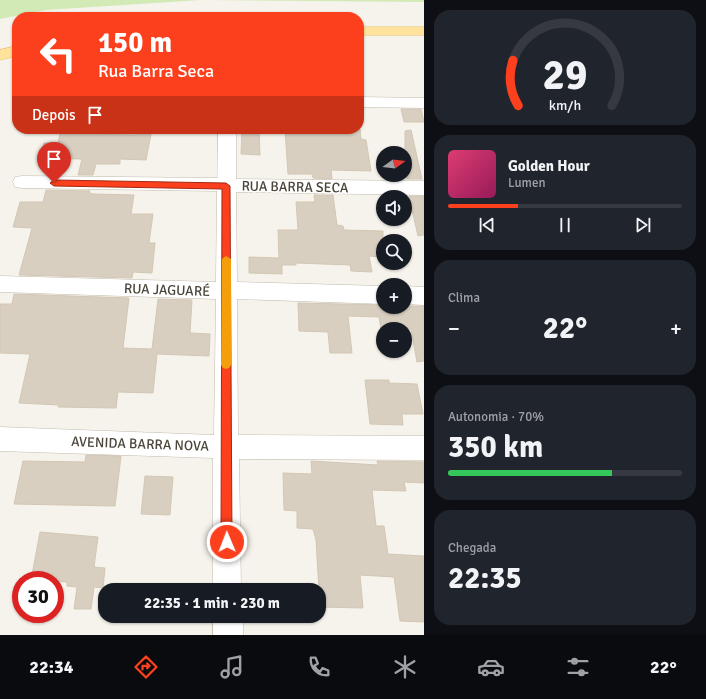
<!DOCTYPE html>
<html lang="pt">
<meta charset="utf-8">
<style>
body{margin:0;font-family:Signika,sans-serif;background:#20242c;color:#f1f3f6;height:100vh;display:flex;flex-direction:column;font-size:15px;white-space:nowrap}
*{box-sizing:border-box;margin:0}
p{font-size:13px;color:#9ea1a6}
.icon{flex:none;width:22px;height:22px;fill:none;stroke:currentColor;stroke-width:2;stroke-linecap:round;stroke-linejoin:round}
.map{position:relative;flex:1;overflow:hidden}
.side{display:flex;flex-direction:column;gap:10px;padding:10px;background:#0d0f14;width:282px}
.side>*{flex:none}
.banner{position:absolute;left:12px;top:12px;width:352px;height:122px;border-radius:16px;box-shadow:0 1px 3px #0004;background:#fc3f1d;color:#fff;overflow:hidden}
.needle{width:26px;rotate:75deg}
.buttons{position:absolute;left:376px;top:146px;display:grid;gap:8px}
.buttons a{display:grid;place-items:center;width:36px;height:36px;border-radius:50%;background:#171b24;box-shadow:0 1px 3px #0004;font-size:20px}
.speed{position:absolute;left:12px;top:571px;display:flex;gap:8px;font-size:20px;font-weight:700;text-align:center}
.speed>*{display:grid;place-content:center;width:52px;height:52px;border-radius:50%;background:#171b24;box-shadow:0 1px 3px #0004;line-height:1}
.speed .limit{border:6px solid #d22;background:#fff;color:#111}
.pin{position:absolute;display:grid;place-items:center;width:34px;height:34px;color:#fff;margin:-41px -17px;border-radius:50% 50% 50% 0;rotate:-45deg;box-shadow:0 0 4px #0007}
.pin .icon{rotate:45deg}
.me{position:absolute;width:44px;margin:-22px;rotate:359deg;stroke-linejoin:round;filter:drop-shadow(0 0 3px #0008)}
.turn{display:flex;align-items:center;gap:14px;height:84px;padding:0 20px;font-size:18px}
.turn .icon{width:52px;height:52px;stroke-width:2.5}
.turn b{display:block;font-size:28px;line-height:34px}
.then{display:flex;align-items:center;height:38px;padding:0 20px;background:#0003;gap:8px;font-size:15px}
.big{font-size:30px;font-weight:700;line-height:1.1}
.side .widget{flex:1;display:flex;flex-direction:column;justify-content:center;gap:6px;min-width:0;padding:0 14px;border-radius:16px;background:#20242c}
.side .dial{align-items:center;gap:0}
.dial svg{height:104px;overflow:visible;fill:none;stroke:#363941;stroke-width:7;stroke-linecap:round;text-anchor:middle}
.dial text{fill:#f1f3f6;stroke:none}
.song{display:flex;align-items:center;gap:12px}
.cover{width:48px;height:48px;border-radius:6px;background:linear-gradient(135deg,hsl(340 70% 55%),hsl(330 70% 35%))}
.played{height:4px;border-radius:2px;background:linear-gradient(90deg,#fc3f1d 30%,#363941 30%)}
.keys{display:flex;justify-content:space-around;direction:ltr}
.heat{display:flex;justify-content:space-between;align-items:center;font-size:22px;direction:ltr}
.charge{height:6px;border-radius:3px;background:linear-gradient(90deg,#34c759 70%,#363941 0)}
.trip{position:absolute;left:98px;top:583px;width:228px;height:40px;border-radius:16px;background:#171b24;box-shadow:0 1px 3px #0004;font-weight:700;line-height:40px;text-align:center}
.tab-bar{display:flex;height:64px;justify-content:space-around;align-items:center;background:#090b0e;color:#9ea1a6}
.tab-bar .icon{width:28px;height:28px}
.tab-bar .selected{color:#fc3f1d}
.tab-bar b{font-size:18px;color:#f1f3f6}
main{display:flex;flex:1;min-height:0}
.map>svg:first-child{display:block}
.green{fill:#d2eab5}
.building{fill:#d8cfc1;stroke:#d3c7b4}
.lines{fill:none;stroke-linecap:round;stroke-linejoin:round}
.minor-casing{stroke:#c2bbae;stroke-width:1}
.major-casing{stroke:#e6c16a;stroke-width:1}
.minor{fill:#fff;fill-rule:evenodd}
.major{fill:#ffe39c;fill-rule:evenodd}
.route{fill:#fc3f1d;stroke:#a42913}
.slow{fill:#f59e0b}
.labels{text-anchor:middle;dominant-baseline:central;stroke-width:3;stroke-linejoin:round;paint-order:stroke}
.street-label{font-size:14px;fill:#4b4439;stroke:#fff}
</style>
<main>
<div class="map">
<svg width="424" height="635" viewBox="0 0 424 635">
<rect width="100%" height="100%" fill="#f6f3ec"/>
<path class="green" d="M0,0h424v2l-223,-2 -155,10 -46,9z"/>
<path class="building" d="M401,109h20l3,13h-20z
M61,129h23l-1,5 53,1 1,-6h15l-6,31 -26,-1v5h-24l-3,11h-15l4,-16 -42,-1 4,-15h14z
M242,129h17l1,26 -19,-1z
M285,129h75l1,10 5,1 5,31 -40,-1 1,9 -19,-1 -1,-4h-24z
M411,130l11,49h-15l-2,-9v-39z
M46,190l44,1 -1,2 4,1 41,1 -3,19h22l-4,29h6l-3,30 -19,-1 -1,6 -113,-3 13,-47 -19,-1 7,-25h23z
M314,195h19l4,30 6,1 1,4 39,1v26l-14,-1 3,16 -21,-1 -1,-6 -54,-2v2h-14v9l-33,-1v-16l30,1 -1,-28h20l-2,-28h19z
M409,196h15v39l-6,1z
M14,294l115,4 -6,50 29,1 6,-50 34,1 -2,33 20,1 -1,22 -52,-2 -4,39 -35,-1 -2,16 -58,-1 1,-2 -40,-2 11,-49 -30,-1v-49h12z
M298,303l85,2v2h22v-1h19v55l-7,1 -6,-33h-30l-2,-12 -31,-1 4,37h-22l-2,-21 -29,-1z
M365,380h24v3l28,1 6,30h-21l1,11 -33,-1z
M86,455l35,1 -6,50 -101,-2 9,-43 62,1z
M311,461l67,4 -1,-4 47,1v21l-20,-1 2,9 -34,-1 4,36h8l4,28 36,2v66l-24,-1 -6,-44 -34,-2 3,33 -43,-1 -4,-67 -3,-11 -16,-1v-17l-13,-1 -1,-37 29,1z
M145,476l28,1 -3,38 -29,-1z
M40,532l58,5 -4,30 11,1 -2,20 -9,-1 -3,22h-17l3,-22 -10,-1v-4l-36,-2z"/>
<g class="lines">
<defs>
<path id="minor" d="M359,97l65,1v10l-65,-1z
M218,129h18v50l188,2v14l-188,-3 1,90 146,4v18l-146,-5 1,136 186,1v24l-185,-1 2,131h-28v-132l-213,-7v-24l214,8 2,-136 -216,-7v-16l216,6 1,-91 -195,-3 -7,-1 -2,-5 2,-5 7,-1 196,2z
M405,286l19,1v18l-19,-1z
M213,616h30v19h-30z"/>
<path id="major" d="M359,27h65v8h-65z
M17,46v10l-17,4v-10z"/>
</defs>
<use href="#minor" class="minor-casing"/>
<use href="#major" class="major-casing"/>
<use href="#minor" class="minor"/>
<use href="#major" class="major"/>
</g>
<path class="route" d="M54,180l172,3 4,3 2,356 -1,4 -4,2 -4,-2 -2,-4 1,-353 -168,-3 -4,-3z"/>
<path class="slow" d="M226,256l5,3v106l-2,3 -3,1 -3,-1 -2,-3 1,-106z"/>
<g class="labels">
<g class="street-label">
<text transform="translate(295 187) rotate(1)">RUA BARRA SECA</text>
<text transform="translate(167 290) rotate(2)">RUA JAGUARÉ</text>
<text transform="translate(140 444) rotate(2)">AVENIDA BARRA NOVA</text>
</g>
</g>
</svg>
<div class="buttons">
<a><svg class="needle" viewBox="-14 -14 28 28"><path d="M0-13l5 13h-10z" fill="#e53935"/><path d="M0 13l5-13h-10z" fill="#9ea1a6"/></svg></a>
<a><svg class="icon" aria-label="sound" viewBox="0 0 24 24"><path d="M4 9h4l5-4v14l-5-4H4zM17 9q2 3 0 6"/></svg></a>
<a><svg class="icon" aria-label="search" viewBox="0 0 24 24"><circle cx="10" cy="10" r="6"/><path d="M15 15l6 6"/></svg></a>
<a>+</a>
<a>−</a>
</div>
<div class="speed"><div class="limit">30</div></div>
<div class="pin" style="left:54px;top:183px;background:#d93025"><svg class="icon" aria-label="arrive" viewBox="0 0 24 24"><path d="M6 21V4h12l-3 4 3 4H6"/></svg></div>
<svg class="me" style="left:227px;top:542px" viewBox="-20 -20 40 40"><circle r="17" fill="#fc3f1d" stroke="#fff" stroke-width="3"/><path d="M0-11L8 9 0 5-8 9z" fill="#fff"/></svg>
<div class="trip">22:35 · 1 min · 230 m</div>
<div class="banner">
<div class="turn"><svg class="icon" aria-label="left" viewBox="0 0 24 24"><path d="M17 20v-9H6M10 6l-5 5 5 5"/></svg><div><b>150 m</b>Rua Barra Seca</div></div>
<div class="then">Depois<svg class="icon" aria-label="arrive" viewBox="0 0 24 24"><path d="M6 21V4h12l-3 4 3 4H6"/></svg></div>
</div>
</div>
<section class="side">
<div class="widget dial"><svg viewBox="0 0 100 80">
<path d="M14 69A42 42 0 1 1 86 69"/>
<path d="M14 69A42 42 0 0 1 10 34" stroke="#fc3f1d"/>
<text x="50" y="56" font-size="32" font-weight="700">29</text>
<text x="50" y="72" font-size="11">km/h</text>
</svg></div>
<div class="widget">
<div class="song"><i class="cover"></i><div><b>Golden Hour</b><p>Lumen</p></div></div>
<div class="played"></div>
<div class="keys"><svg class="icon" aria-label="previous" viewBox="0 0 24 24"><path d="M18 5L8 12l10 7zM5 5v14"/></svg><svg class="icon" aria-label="pause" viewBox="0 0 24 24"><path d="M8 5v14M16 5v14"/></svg><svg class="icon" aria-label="next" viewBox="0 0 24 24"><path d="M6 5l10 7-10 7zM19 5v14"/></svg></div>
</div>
<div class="widget"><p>Clima</p>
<div class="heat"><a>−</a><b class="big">22°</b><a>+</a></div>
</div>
<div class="widget"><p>Autonomia · 70%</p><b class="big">350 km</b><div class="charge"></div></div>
<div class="widget"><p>Chegada</p><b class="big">22:35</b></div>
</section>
</main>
<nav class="tab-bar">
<b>22:34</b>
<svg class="icon selected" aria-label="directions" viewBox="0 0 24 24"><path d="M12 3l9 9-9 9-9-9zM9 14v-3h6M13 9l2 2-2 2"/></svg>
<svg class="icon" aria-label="music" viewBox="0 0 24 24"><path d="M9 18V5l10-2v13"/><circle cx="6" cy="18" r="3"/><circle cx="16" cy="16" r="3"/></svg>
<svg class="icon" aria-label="phone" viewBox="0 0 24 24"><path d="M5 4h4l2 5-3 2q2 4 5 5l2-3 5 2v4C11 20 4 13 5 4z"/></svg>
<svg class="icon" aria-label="climate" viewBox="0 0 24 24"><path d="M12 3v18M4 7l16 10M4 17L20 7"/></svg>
<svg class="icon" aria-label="car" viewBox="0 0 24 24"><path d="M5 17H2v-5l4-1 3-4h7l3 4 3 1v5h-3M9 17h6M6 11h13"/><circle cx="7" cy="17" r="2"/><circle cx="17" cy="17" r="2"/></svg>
<svg class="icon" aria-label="filters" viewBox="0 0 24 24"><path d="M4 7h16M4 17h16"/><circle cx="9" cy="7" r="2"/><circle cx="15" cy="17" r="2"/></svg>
<b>22°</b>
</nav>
